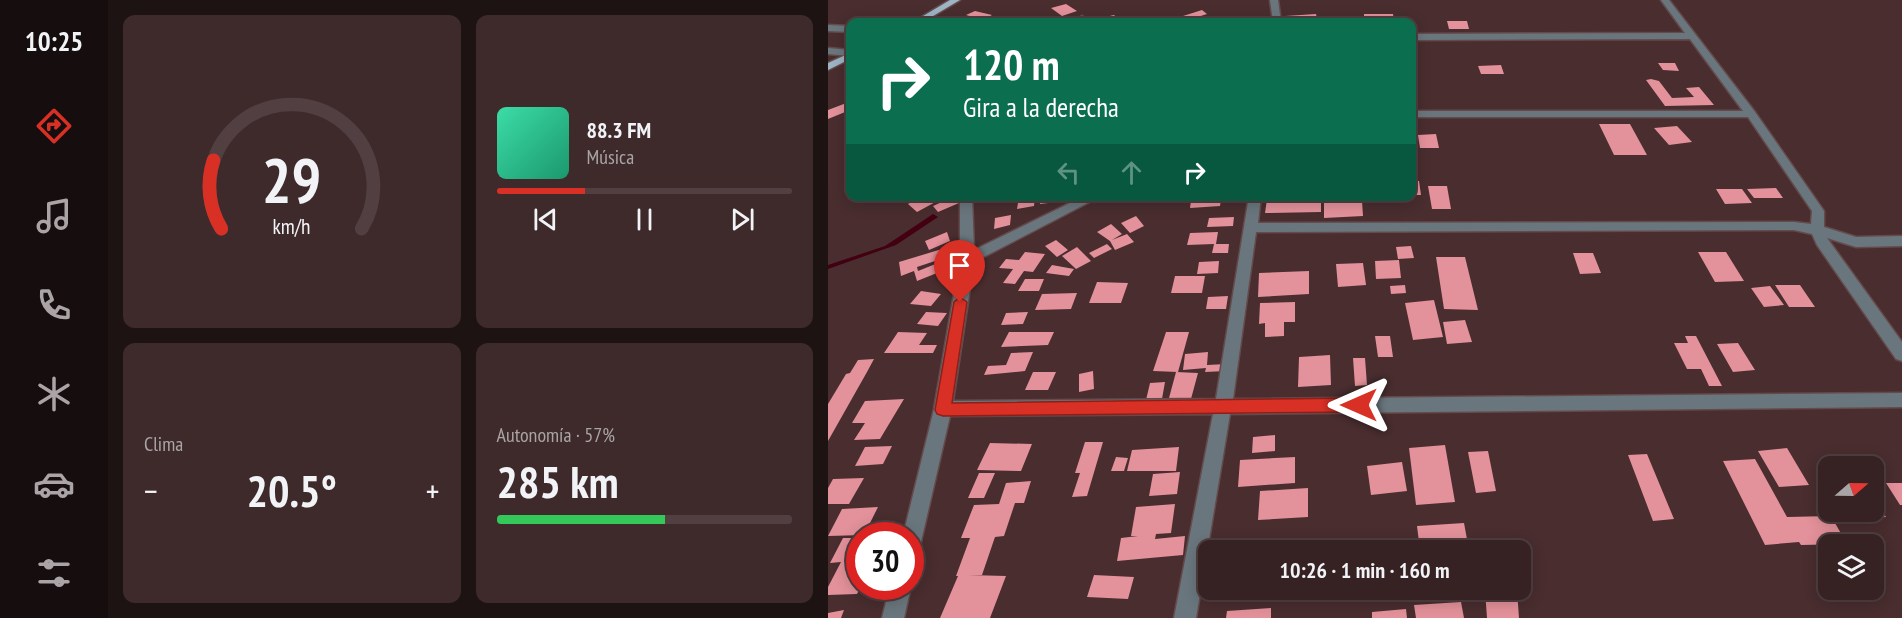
<!DOCTYPE html>
<html lang="es">
<meta charset="utf-8">
<style>
body{margin:0;font-family:"PT Sans Narrow",sans-serif;background:#3e2a2b;color:#f1f3f6;height:100vh;display:flex;flex-direction:column;font-size:22px;white-space:nowrap}
*{box-sizing:border-box;margin:0}
p{font-size:20px;color:#aaa4a6}
.icon{flex:none;width:33px;height:33px;fill:none;stroke:currentColor;stroke-width:2;stroke-linecap:round;stroke-linejoin:round}
.map{position:relative;flex:1;overflow:hidden}
.details{display:flex;flex-direction:column;gap:15px;padding:15px;background:#1e1313;width:720px}
.details>*{flex:none}
.guide{position:absolute;left:18px;top:18px;width:570px;height:183px;border-radius:12px;box-shadow:0 3px 15px #0003,0 0 0 2px #513f41;background:#0b6e4f;color:#fff;overflow:hidden}
.needle{width:39px;rotate:70deg}
.controls{position:absolute;left:990px;top:456px;display:grid;gap:12px}
.controls a{display:grid;place-items:center;width:66px;height:66px;border-radius:12px;background:#372223;box-shadow:0 3px 15px #0003,0 0 0 2px #513f41;font-size:30px}
.speed{position:absolute;left:18px;top:522px;display:flex;gap:12px;font-size:30px;font-weight:700;text-align:center}
.speed>*{display:grid;place-content:center;width:78px;height:78px;border-radius:50%;background:#372223;box-shadow:0 3px 15px #0003,0 0 0 2px #513f41;line-height:1}
.speed .limit{border:9px solid #d22;background:#fff;color:#111}
.pin{position:absolute;display:grid;place-items:center;width:51px;height:51px;color:#fff;margin:-62px -26px;border-radius:50% 50% 50% 0;rotate:-45deg;box-shadow:0 0 6px #0007}
.pin .icon{rotate:45deg}
.me{position:absolute;width:66px;margin:-33px;rotate:270deg;stroke-linejoin:round;filter:drop-shadow(0 0 4px #0008)}
.turn{display:flex;align-items:center;gap:21px;height:126px;padding:0 18px;font-size:27px}
.turn .icon{width:78px;height:78px;stroke-width:2.5}
.turn b{display:block;font-size:42px;line-height:51px}
.lanes{display:flex;align-items:center;height:57px;padding:0 18px;background:#0003;justify-content:center;gap:30px;direction:ltr}
.lanes .off{opacity:.35}
.big{font-size:45px;font-weight:800;line-height:1.1}
.details .card{flex:1;display:flex;flex-direction:column;justify-content:center;gap:9px;min-width:0;padding:0 21px;border-radius:12px;background:#3e2a2b}
.details .dial{align-items:center;gap:0}
.dial svg{height:156px;overflow:visible;fill:none;stroke:#513f41;stroke-width:7;stroke-linecap:round;text-anchor:middle}
.dial text{fill:#f1f3f6;stroke:none}
.song{display:flex;align-items:center;gap:18px}
.cover{width:72px;height:72px;border-radius:9px;background:linear-gradient(135deg,hsl(160 70% 55%),hsl(160 70% 35%))}
.played{height:6px;border-radius:3px;background:linear-gradient(90deg,#d93025 30%,#513f41 30%)}
.keys{display:flex;justify-content:space-around;direction:ltr}
.heat{display:flex;justify-content:space-between;align-items:center;font-size:33px;direction:ltr}
.charge{height:9px;border-radius:4px;background:linear-gradient(90deg,#34c759 57%,#513f41 0)}
.details .tiles{flex:1;display:grid;gap:15px;grid-template-columns:repeat(2,1fr)}
.trip{position:absolute;left:370px;top:540px;width:333px;height:60px;border-radius:12px;background:#372223;box-shadow:0 3px 15px #0003,0 0 0 2px #513f41;font-weight:800;line-height:60px;text-align:center}
main{display:flex;flex:1;min-height:0}
.dock{display:flex;flex-direction:column;width:108px;justify-content:space-around;align-items:center;background:#160e0e;color:#aaa4a6}
.dock .icon{width:42px;height:42px}
.dock .active{color:#d93025}
.dock b{font-size:27px;color:#f1f3f6}
.map>svg:first-child{display:block}
.water{fill:#430011}
.building{fill:#e3919a}
.lines{fill:none;stroke-linecap:round;stroke-linejoin:round}
.minor-casing{stroke:#644a4b;stroke-width:3}
.major-casing{stroke:#644a4b;stroke-width:3}
.minor{fill:#6a767d;fill-rule:evenodd}
.major{fill:#9cb4c4;fill-rule:evenodd}
.route{fill:#d93025;stroke:#8d1f18;stroke-width:1.5}
</style>
<main>
<nav class="dock">
<b>10:25</b>
<svg class="icon active" aria-label="directions" viewBox="0 0 24 24"><path d="M12 3l9 9-9 9-9-9zM9 14v-3h6M13 9l2 2-2 2"/></svg>
<svg class="icon" aria-label="music" viewBox="0 0 24 24"><path d="M9 18V5l10-2v13"/><circle cx="6" cy="18" r="3"/><circle cx="16" cy="16" r="3"/></svg>
<svg class="icon" aria-label="phone" viewBox="0 0 24 24"><path d="M5 4h4l2 5-3 2q2 4 5 5l2-3 5 2v4C11 20 4 13 5 4z"/></svg>
<svg class="icon" aria-label="climate" viewBox="0 0 24 24"><path d="M12 3v18M4 7l16 10M4 17L20 7"/></svg>
<svg class="icon" aria-label="car" viewBox="0 0 24 24"><path d="M5 17H2v-5l4-1 3-4h7l3 4 3 1v5h-3M9 17h6M6 11h13"/><circle cx="7" cy="17" r="2"/><circle cx="17" cy="17" r="2"/></svg>
<svg class="icon" aria-label="filters" viewBox="0 0 24 24"><path d="M4 7h16M4 17h16"/><circle cx="9" cy="7" r="2"/><circle cx="15" cy="17" r="2"/></svg>
</nav>
<section class="details">
<div class="tiles">
<div class="card dial"><svg viewBox="0 0 100 80">
<path d="M14 69A42 42 0 1 1 86 69"/>
<path d="M14 69A42 42 0 0 1 10 34" stroke="#d93025"/>
<text x="50" y="56" font-size="32" font-weight="700">29</text>
<text x="50" y="72" font-size="11">km/h</text>
</svg></div>
<div class="card">
<div class="song"><i class="cover"></i><div><b>88.3 FM</b><p>Música</p></div></div>
<div class="played"></div>
<div class="keys"><svg class="icon" aria-label="previous" viewBox="0 0 24 24"><path d="M18 5L8 12l10 7zM5 5v14"/></svg><svg class="icon" aria-label="pause" viewBox="0 0 24 24"><path d="M8 5v14M16 5v14"/></svg><svg class="icon" aria-label="next" viewBox="0 0 24 24"><path d="M6 5l10 7-10 7zM19 5v14"/></svg></div>
</div>
<div class="card"><p>Clima</p>
<div class="heat"><a>−</a><b class="big">20.5°</b><a>+</a></div>
</div>
<div class="card"><p>Autonomía · 57%</p><b class="big">285 km</b><div class="charge"></div></div>
</div>
</section>
<div class="map">
<svg width="1074" height="618" viewBox="0 0 1074 618">
<rect width="100%" height="100%" fill="#492d2f"/>
<path class="water" d="M105,214l5,3 -42,28 -68,24v-4l57,-19z"/>
<path class="building" d="M238,4l11,7 -15,5 -11,-8z
M374,10l5,4 -19,6 -5,-4z
M147,11l17,4 -9,5 -17,-5z
M488,14l1,5 -15,1 1,2h-16l-2,-6z
M536,14h29l1,8h-30z
M286,15l6,6 -20,1 -3,-3z
M619,21h20l2,8h-20z
M830,63h17l4,8 -16,-1z
M673,65l3,9h-23l-3,-8z
M823,79l8,2 13,17 22,-1 -8,-9 13,-1 15,18 -49,1 -19,-26z
M21,102l1,8 -22,9v-9z
M771,124h31l17,31h-33z
M849,126l15,16 -23,3 -15,-17z
M608,134l3,14h-19l-2,-13z
M584,181h7l2,14h-9z
M600,186h19l4,23h-19z
M948,188l7,10h-29l-7,-9z
M888,189h26l10,14 -27,1z
M94,196h17l2,3 -24,13 -9,-8z
M207,196l-1,10 -17,3 2,-12z
M213,196h16l-1,6 -16,2z
M125,197l6,6 -21,9 -5,-6z
M493,198v14l-56,1 2,-14z
M393,199l-1,7 -30,2 1,-7z
M534,201l1,15 -39,2v-16z
M183,215l-1,10 -16,4 1,-11z
M308,216l8,10 -14,7 -9,-10z
M406,217l-1,9 -26,1 2,-9z
M283,224l11,10 -10,6 15,-6 7,8 -19,8 -5,-9 -13,-9z
M119,232l3,9 -21,9 -4,-9z
M390,232l-2,12h13l-1,9h-16l2,-9 -27,1 3,-12z
M228,240l12,10 -11,7 -12,-11z
M279,244l5,5 -18,9 -5,-5z
M583,246l3,12 -16,1 -2,-12z
M249,247l14,14 -15,8 -14,-13z
M114,249l2,9 -27,9 1,4 25,-10 4,8 -30,12 -3,-10 -13,5 -2,-14z
M197,252l20,2 -12,18 -9,-1 -9,13 -12,-1 10,-14 -14,-1 7,-9 13,1z
M870,252h28l18,29 -29,1z
M745,253h20l8,20 -21,1z
M608,257h29l13,53 -34,-1z
M571,260l2,18 -25,1 -1,-18z
M391,261l-1,12 -21,1 2,-12z
M535,263l3,22 -28,2 -2,-23z
M224,265l22,4 -5,7 -23,-3z
M481,271v23l-51,3 1,-24z
M347,276h30l-3,17h-31z
M197,279h19l-5,12h-21z
M269,282l31,1 -7,20h-32z
M577,285l1,8 -15,1 -1,-8z
M947,285h25l15,22h-26z
M942,286l14,19 -20,2 -13,-19z
M93,291l20,3 -10,12 -21,-2z
M249,293l-6,16 -36,1 7,-16z
M400,296l-2,13h-20l2,-12z
M606,300l9,37 -30,3 -8,-37z
M467,302v20h-11v14l-19,1v-14l-6,1 1,-21z
M98,312l21,1 -9,13 -21,-2z
M200,312l-5,12 -22,1 5,-12z
M637,320l7,22 -25,2 -4,-22z
M70,332l29,1 -8,12h18l-4,8h-49z
M181,332h45l-6,13 -47,2z
M338,332h23l-11,40 -25,-1z
M547,336h15l3,21h-15z
M857,336h11l26,50h-13l-8,-17h-14l-13,-26h14z
M910,343l17,27 -22,2 -16,-28z
M205,352l-8,19 -41,4 4,-9 18,-1 5,-12z
M380,352l-1,13 20,-1 -1,7 -21,1 1,-4 -23,2 2,-16z
M502,355l1,30 -33,2 1,-30z
M525,358h12l2,27 -12,1z
M46,359l-7,13 -39,69v-37l18,-30 4,-1 8,-13z
M265,371l1,18 -15,3v-18z
M205,372h23l-8,18h-23z
M348,372l22,1 -7,26 -22,-1z
M337,382l-3,17 -16,1 4,-17z
M76,399l-24,40 -26,1 11,-17h-13l13,-22z
M447,435v16l-23,2 1,-16z
M257,442h18l-16,54 -15,1 8,-24h-5z
M162,443l42,1 -11,27 -44,-1z
M617,445l10,57 -39,3 -7,-57z
M64,446l-9,18 -28,2 10,-19z
M351,447l-3,24h-49l5,-21z
M959,448l22,37 -30,2 -21,-36z
M660,451l8,40 -20,2 -8,-41z
M819,454l27,65 -21,2 -25,-66z
M288,457l12,1 -4,13h-13z
M467,457v26l-57,4 2,-27z
M927,459l32,58 44,-1 16,28 -46,1 -2,-3 -34,3 -42,-84z
M574,462l5,29 -36,4 -4,-29z
M352,472l-3,22 -28,2 4,-22z
M151,473h16l-11,25h-16z
M36,478l-15,26h-21v-16l5,-9z
M203,481l-7,22h-9l-11,33 -9,1 -13,38h-13l37,1 -16,42h-50l18,-42h-2l14,-38h-9l13,-33 25,-1 7,-21z
M1058,483h16v22h-2z
M480,488v29l-50,3 2,-29z
M1046,498l12,19 -35,3 -4,-8h27z
M347,504l-4,29 -15,1 -1,5 30,-3 -2,19 -66,6 4,-23 17,-2h-7l5,-29z
M50,507l-14,28 -36,1 14,-27z
M636,523l5,27h-49l-3,-24z
M15,538h17l1,48 -4,8 -29,1v-8l13,-25 -11,1z
M266,575l40,2 -6,22 -41,-2z
M410,590h48v1l-49,4z
M657,590h32l2,28h-32z
M633,602l3,16h-48l-2,-13z
M443,608v10h-45l1,-7z
M578,609l1,9h-35v-6z
M16,610l-3,8h-13v-5z"/>
<g class="lines">
<defs>
<path id="minor" d="M442,0h8l3,22h-8z
M833,0h8l86,112 69,99v16l32,10 46,-1v10l-46,1 -29,-9 75,104v19l-6,-2 -79,-114 -5,-11 -18,-4 -538,2 -23,167 669,-6v14l-672,7 -34,204h-22l39,-204 -263,2 -30,130 -3,7 -7,3v-20h-7l31,-127 26,-150v-63h12l2,54 110,-54h17l-127,66 -21,139 263,-2 33,-203h12l-3,27 536,-1 17,2 1,-13 -64,-94h-336v-6h331l-53,-72 -278,1v-6l273,-1z
M254,16l7,6h-8l-3,-3z
M0,25l22,1v6l-22,-1z
M0,48l22,2v6l-22,-2z
M82,584l1,2 -7,32h-22l8,-32h20z"/>
<path id="major" d="M122,0h10l-37,22h-10z
M22,53v6l-22,11v-7z"/>
</defs>
<use href="#minor" class="minor-casing"/>
<use href="#major" class="major-casing"/>
<use href="#minor" class="minor"/>
<use href="#major" class="major"/>
</g>
<path class="route" d="M132,297l7,5 -15,101 407,-5 5,2 3,5 -3,5 -5,2 -416,4 -6,-2 -2,-4 19,-108z"/>
</svg>
<div class="controls">
<a><svg class="needle" viewBox="-14 -14 28 28"><path d="M0-13l5 13h-10z" fill="#e53935"/><path d="M0 13l5-13h-10z" fill="#aaa4a6"/></svg></a>
<a><svg class="icon" aria-label="layers" viewBox="0 0 24 24"><path d="M12 4l9 5-9 5-9-5zM3 14l9 5 9-5"/></svg></a>
</div>
<div class="speed"><div class="limit">30</div></div>
<div class="pin" style="left:132px;top:302px;background:#d93025"><svg class="icon" aria-label="arrive" viewBox="0 0 24 24"><path d="M6 21V4h12l-3 4 3 4H6"/></svg></div>
<svg class="me" style="left:531px;top:405px" viewBox="-20 -20 40 40"><path d="M0-17L14 15 0 8-14 15z" fill="#d93025" stroke="#fff" stroke-width="4"/></svg>
<div class="trip">10:26 · 1 min · 160 m</div>
<div class="guide">
<div class="turn"><svg class="icon" aria-label="right" viewBox="0 0 24 24"><path d="M7 20v-9h11M14 6l5 5-5 5"/></svg><div><b>120 m</b>Gira a la derecha</div></div>
<div class="lanes"><svg class="icon off" aria-label="left" viewBox="0 0 24 24"><path d="M17 20v-9H6M10 6l-5 5 5 5"/></svg><svg class="icon off" aria-label="ahead" viewBox="0 0 24 24"><path d="M12 20V5M6 11l6-6 6 6"/></svg><svg class="icon" aria-label="right" viewBox="0 0 24 24"><path d="M7 20v-9h11M14 6l5 5-5 5"/></svg></div>
</div>
</div>
</main>
